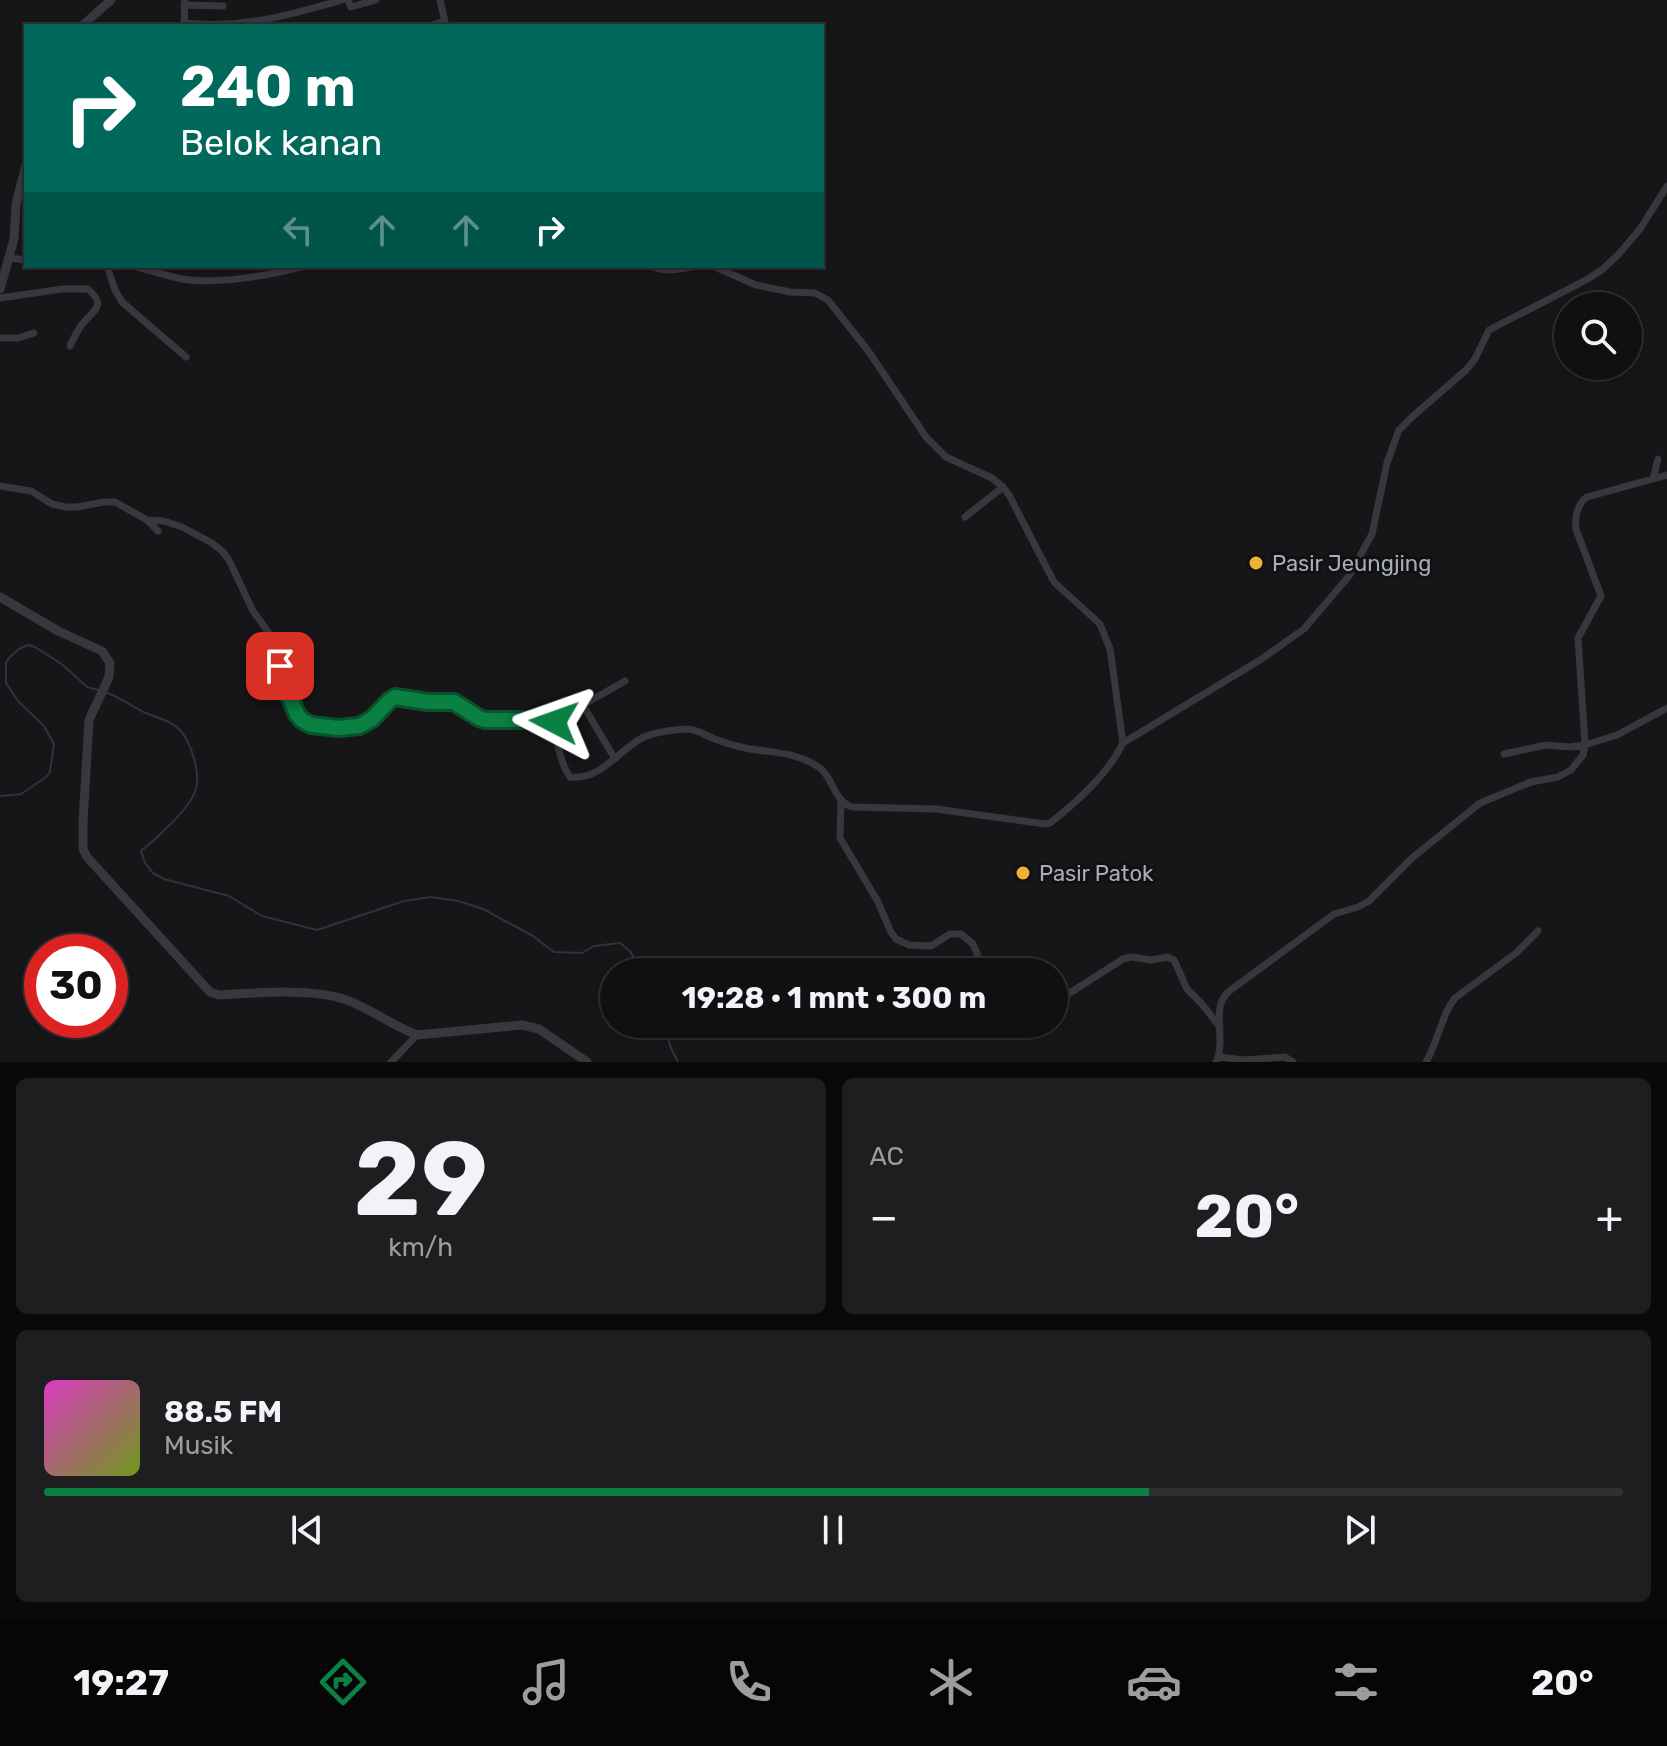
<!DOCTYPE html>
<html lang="id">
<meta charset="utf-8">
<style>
body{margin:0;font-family:Rubik,sans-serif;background:#1e1e20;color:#f1f3f6;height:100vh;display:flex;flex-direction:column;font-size:30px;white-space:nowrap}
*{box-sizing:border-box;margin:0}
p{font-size:26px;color:#9c9d9f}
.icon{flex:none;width:44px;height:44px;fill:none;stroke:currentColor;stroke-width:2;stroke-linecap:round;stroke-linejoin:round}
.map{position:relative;height:1062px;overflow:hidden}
.side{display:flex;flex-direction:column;gap:16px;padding:16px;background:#09090a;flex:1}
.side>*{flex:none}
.guide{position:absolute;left:24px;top:24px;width:800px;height:244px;border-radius:0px;box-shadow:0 2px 6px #0004,0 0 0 2px #303032;background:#00695c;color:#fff;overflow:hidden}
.buttons{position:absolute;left:1554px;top:292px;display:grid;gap:16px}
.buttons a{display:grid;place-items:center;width:88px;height:88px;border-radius:50%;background:#101012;box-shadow:0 2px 6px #0004,0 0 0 2px #303032;font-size:40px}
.speed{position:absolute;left:24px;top:934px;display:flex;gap:16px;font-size:40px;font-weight:700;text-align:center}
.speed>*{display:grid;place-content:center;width:104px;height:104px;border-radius:50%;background:#101012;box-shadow:0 2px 6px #0004,0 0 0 2px #303032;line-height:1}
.speed .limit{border:12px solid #d22;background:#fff;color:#111}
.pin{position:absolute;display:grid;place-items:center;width:68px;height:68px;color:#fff;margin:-34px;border-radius:16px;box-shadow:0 4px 12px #0006}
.me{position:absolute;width:88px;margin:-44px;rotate:274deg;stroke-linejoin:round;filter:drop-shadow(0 0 6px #0008)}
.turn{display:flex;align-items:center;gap:28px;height:168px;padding:0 24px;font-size:36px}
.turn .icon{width:104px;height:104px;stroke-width:2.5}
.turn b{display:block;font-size:56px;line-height:68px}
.lanes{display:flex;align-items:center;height:76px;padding:0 24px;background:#0003;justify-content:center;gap:40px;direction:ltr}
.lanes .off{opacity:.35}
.big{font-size:60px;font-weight:700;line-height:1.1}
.side .widget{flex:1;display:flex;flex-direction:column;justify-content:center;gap:12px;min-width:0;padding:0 28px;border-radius:12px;background:#1e1e20}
.side .dial{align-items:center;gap:0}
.dial b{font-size:104px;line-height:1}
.song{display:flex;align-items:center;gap:24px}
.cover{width:96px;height:96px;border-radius:12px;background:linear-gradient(135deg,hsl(310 70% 55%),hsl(80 70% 35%))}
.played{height:8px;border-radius:4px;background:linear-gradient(90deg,#0b8043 70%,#303032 70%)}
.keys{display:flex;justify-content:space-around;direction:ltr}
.heat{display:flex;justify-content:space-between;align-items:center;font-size:44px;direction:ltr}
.side .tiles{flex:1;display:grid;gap:16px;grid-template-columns:1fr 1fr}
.widget:last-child{grid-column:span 2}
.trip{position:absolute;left:600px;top:958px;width:468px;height:80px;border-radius:40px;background:#101012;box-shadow:0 2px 6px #0004,0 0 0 2px #303032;font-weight:700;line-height:80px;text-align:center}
.tab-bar{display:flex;height:128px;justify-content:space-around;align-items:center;background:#060607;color:#9c9d9f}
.tab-bar .icon{width:56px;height:56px}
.tab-bar .on{color:#0b8043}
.tab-bar b{font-size:36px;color:#f1f3f6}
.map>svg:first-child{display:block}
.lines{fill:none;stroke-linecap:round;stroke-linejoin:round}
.stream{stroke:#2c353c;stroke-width:2}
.minor{stroke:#37383d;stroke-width:7}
.tertiary{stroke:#37383d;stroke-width:9}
.route-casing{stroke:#07532c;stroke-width:20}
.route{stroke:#0b8043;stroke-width:14}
.poi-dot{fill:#f2b134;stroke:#111113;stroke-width:3}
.labels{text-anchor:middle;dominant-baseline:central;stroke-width:6;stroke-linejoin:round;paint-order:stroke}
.poi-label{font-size:22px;fill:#a8adb8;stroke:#111113;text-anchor:start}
</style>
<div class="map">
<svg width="1667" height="1062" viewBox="0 0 1667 1062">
<rect width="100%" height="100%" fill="#161618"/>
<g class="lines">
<path class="stream" d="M107,693c15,5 25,14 39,20 11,5 24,7 33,16 12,12 23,47 16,63 -7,18 -39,47 -54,59l4,12 8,10 11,6 65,17 33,20 55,14 87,-29 27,-4 27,4 25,8 50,27 21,16 28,1 12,-7 26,-3 10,8 12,21
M0,796l21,-2 25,-17 4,-5 4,-28 -10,-18 -26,-25 -12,-18v-20l3,-5 10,-9 9,-4 7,2 28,18 24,22 11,3
M663,1024l8,24 7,14"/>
<path class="minor" d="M348,0l3,7 25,-7
M440,0l6,26
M184,5l39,1
M184,23c59,6 102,-7 158,-23
M184,26l1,-26
M429,26l16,-5
M10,258l16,2
M107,266l8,24 7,12 64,55
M134,266c16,4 32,10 48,13 32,6 92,-4 123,-13
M651,266c15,7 29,3 45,0
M713,266l43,19 34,7 25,1 13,7 41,52 57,85 20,20 46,21 11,9 6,8 45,87 46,42 10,25 13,94
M0,298l62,-9h26c17,15 9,19 -4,33 -6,6 -10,16 -14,24
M0,338h18l16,-5
M1653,479l5,-20
M0,486l31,5 21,13 13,3h12l27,-5h11l32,18 11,11
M965,517l38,-30
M147,520l17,1 18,6 30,16 10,8 7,9 24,51 26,36 1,27 17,40 5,6 9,5 39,3 16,-4 23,-23 6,-4 33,5h26l25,16 6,2h63l6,2c3,18 5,39 16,55 31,4 49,-28 74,-40 12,-6 30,-7 43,-8 10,0 19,7 28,10 10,4 20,7 30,9 25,5 48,3 72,18 16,9 16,35 35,41l84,2 109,15 5,-1c27,-21 58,-49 73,-80l137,-83 44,-31 45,-53 23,-42 15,-71 12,-33 13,-13 54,-47 9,-11 14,-29 97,-50 17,-11 15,-14 22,-26 27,-43
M1504,754l42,-9 24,2 15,-2 32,-10 50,-27
M615,759l-32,-54 42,-24
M841,801l-1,37 37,62 14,32 5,7 13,6 22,1 19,-12h11l12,10 5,12 2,16
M1054,1003l69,-44 8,-2 20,3 16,-3 7,3 13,29 14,14 19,24
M1219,1057l25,3 41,-3 8,5
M391,1062l26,-27
M1216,1062c11,-22 -6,-53 12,-70l106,-78 24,-7 11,-6 43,-43 68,-55 51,-21 27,-5 13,-7 12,-15 2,-10 -7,-107 23,-42 -25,-67c-1,-12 1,-25 11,-32l80,-22
M1426,1062c12,-20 15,-46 29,-64l61,-45 22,-22"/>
<path class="tertiary" d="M82,26l29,-26
M0,289l14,-50 2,-35 10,-39
M0,597l58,34 44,20 8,12 -1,14 -20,43 -6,102v27l4,8 123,135 9,3c35,-2 92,-7 125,4 26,9 47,26 73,36l105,-10 17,4 48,33"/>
</g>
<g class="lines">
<defs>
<path id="route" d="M280,666l3,15 14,33 5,6 9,5 28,3 20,-2 13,-7 17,-18 6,-4 33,5h26l25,16 6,2h63l6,2"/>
</defs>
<use href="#route" class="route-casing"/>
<use href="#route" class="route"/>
</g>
<g class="poi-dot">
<circle cx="1256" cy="563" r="8"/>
<circle cx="1023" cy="873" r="8"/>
</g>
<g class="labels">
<g class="poi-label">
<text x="1272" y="563">Pasir Jeungjing</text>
<text x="1039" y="873">Pasir Patok</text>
</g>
</g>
</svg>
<div class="buttons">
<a><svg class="icon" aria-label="search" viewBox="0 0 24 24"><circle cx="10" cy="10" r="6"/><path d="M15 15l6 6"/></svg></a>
</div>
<div class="speed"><div class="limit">30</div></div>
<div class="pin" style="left:280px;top:666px;background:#d93025"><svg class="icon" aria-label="arrive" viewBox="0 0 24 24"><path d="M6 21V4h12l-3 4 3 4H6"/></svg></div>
<svg class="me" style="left:554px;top:722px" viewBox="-20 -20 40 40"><path d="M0-17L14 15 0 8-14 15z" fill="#0b8043" stroke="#fff" stroke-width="4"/></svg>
<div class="trip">19:28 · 1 mnt · 300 m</div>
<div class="guide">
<div class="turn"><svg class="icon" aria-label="right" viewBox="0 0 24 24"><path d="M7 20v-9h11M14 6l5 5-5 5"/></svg><div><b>240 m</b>Belok kanan</div></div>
<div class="lanes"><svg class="icon off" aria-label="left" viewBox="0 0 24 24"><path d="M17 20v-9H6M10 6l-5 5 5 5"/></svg><svg class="icon off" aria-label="ahead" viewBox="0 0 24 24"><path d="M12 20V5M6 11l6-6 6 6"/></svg><svg class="icon off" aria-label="ahead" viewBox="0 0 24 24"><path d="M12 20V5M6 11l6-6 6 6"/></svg><svg class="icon" aria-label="right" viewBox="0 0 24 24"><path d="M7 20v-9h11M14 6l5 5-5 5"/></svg></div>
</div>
</div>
<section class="side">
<div class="tiles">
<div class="widget dial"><b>29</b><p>km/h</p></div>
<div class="widget"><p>AC</p>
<div class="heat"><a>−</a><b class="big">20°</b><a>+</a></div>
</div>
<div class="widget">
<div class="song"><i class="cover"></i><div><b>88.5 FM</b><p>Musik</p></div></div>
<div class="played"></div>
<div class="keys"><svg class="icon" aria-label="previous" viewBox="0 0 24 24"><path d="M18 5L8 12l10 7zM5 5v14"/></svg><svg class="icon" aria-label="pause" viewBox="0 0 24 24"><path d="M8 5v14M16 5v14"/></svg><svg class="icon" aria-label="next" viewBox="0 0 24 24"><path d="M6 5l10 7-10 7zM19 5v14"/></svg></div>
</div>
</div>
</section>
<nav class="tab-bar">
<b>19:27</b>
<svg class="icon on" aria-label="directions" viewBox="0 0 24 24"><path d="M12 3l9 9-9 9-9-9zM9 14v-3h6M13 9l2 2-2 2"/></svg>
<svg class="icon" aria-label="music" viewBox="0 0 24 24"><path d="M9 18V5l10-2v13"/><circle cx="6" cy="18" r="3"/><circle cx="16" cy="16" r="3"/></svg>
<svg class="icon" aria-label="phone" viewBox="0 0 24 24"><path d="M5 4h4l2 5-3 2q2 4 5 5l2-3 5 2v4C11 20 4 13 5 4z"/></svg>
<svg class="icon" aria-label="climate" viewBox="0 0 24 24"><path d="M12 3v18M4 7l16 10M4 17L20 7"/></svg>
<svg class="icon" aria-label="car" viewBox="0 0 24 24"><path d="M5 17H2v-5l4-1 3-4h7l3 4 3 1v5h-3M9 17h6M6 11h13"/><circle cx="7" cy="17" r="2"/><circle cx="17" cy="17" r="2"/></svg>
<svg class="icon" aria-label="filters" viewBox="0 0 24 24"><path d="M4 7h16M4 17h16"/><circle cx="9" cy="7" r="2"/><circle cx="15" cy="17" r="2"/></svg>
<b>20°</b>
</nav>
